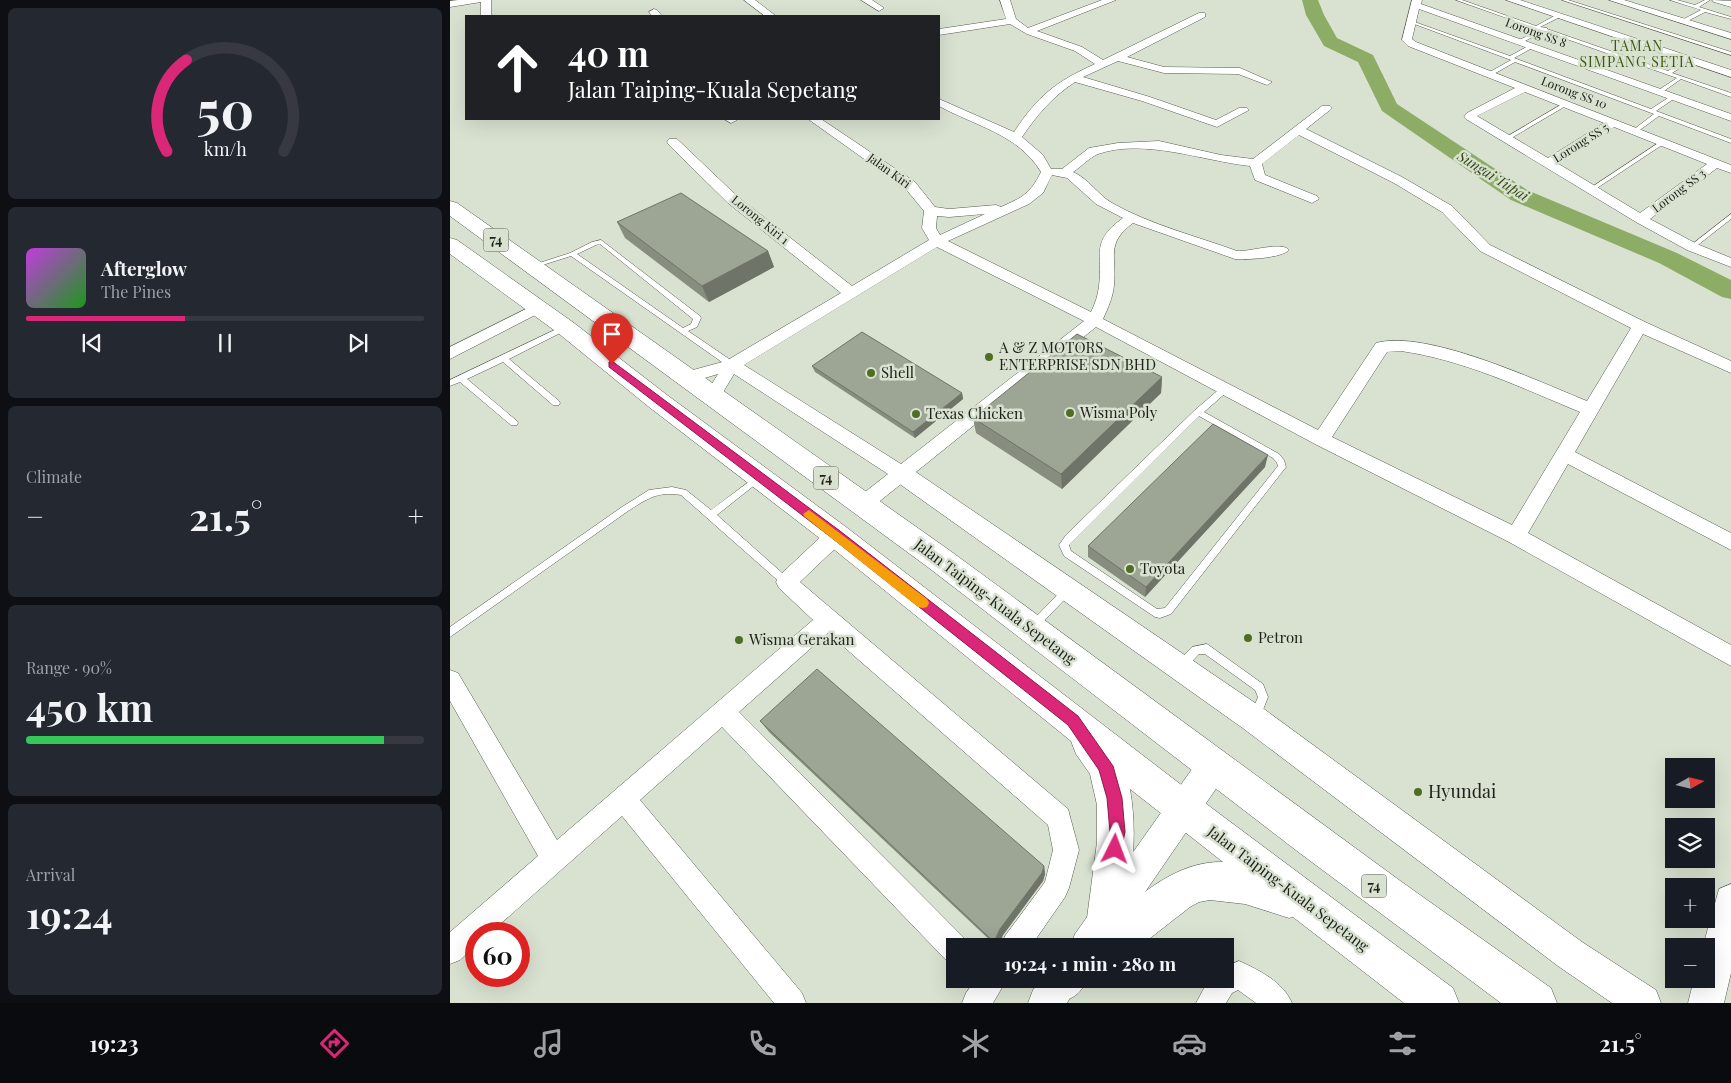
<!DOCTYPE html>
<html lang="en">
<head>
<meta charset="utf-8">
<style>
  :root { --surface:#171b24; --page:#242831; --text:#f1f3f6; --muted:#9ea1a6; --line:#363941; --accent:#db2777 }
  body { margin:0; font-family:"Playfair Display",serif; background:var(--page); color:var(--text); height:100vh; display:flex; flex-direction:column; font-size:19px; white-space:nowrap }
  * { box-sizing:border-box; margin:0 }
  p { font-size:16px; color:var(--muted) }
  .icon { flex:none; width:28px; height:28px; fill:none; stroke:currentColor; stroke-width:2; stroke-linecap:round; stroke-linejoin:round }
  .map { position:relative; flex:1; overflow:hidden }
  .drawer { display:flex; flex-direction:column; gap:8px; padding:8px; background:#0d0f14; width:450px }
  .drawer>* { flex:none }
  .hud { position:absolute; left:15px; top:15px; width:475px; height:105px; border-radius:0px; box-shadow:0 5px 20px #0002; background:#202124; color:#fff; overflow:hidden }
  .needle { width:32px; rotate:82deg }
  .fabs { position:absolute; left:1215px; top:758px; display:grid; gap:10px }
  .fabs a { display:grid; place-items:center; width:50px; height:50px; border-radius:0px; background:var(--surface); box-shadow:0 5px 20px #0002; font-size:25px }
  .speed { position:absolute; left:15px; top:922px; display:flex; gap:10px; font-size:25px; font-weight:700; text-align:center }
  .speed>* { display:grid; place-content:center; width:65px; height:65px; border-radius:50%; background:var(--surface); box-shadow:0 5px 20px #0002; line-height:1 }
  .speed .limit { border:8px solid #d22; background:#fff; color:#111 }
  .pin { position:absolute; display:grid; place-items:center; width:42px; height:42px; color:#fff; margin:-51px -21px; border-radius:50% 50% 50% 0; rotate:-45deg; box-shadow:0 0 5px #0007 }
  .pin .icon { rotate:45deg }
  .me { position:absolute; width:55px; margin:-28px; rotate:3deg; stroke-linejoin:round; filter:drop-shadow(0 0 4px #0008) }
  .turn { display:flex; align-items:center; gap:18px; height:105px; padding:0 20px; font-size:22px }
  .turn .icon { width:65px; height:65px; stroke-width:2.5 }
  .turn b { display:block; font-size:35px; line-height:42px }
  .big { font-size:38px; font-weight:700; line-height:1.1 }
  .drawer .card { flex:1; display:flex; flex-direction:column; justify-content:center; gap:8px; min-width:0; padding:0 18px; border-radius:8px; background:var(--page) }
  .drawer .dial { align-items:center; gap:0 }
  .dial svg { height:130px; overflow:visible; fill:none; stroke:var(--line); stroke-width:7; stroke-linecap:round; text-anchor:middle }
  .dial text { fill:var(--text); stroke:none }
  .song { display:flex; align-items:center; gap:15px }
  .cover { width:60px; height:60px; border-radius:8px; background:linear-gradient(135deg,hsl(290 70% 55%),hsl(120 70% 35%)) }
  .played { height:5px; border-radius:2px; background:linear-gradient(90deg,var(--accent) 40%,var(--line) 40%) }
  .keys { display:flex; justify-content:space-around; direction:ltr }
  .heat { display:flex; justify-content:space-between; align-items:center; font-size:28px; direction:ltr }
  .charge { height:8px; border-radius:4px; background:linear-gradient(90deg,#34c759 90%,var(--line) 0) }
  .trip { position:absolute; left:496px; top:938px; width:288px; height:50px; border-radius:0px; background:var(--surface); box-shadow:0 5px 20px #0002; font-weight:700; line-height:50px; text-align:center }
  .dock { display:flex; height:80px; justify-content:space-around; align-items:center; background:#090b0e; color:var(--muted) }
  .dock .icon { width:35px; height:35px }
  .dock .selected { color:var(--accent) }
  .dock b { font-size:22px; color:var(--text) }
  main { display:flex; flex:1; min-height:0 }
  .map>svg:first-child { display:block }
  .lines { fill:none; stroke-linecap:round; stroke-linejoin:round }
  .river { fill:#8dad67; fill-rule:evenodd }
  .service-casing { stroke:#555c4d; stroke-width:1 }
  .minor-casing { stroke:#555c4d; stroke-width:1 }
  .tertiary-casing { stroke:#555c4d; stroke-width:1 }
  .primary-casing { stroke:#555c4d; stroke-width:1 }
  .service { fill:#fff; fill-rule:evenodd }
  .minor { fill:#fff; fill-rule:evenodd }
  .tertiary { fill:#fff; fill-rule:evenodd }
  .primary { fill:#fff; fill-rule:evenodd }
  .wall { fill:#878e80 }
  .shaded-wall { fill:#6e7468 }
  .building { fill:#9da595; stroke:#6e7468 }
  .route { fill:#db2777; stroke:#8e194d }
  .slow { fill:#f59e0b }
  .poi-dot { fill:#4f6e23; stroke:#d9e2d1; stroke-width:2 }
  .labels { text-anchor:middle; stroke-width:5; stroke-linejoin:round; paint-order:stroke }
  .far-street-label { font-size:12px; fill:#20231d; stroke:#d9e2d1 }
  .far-neighbourhood-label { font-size:14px; letter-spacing:1px; fill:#3d5812; stroke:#d9e2d1 }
  .far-water-label { font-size:14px; font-style:italic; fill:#314613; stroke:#d9e2d1 }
  .shield { fill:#d9e2d1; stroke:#585c53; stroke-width:1 }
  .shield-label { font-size:14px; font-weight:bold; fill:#20231d }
  .poi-label { font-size:15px; fill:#20231d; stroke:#d9e2d1; text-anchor:start }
  .street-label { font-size:15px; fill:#20231d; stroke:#d9e2d1 }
  .near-poi-label { font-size:18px; fill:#20231d; stroke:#d9e2d1; text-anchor:start }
</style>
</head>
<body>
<main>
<section class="drawer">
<div class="card dial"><svg viewBox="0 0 100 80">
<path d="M14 69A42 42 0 1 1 86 69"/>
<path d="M14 69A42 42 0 0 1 26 13" stroke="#db2777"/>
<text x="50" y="56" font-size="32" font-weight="700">50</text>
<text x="50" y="72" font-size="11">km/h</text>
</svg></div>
<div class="card">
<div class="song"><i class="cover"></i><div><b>Afterglow</b><p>The Pines</p></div></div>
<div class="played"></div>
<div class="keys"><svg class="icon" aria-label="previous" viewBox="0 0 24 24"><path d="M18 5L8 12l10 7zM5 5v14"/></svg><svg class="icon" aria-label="pause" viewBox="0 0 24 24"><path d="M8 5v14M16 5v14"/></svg><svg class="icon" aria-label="next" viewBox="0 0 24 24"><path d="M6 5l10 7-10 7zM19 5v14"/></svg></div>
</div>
<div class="card"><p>Climate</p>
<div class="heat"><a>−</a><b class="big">21.5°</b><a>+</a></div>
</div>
<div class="card"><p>Range · 90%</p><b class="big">450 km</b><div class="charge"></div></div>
<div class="card"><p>Arrival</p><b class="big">19:24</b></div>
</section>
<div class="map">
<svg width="1281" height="1003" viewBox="0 0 1281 1003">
  <rect width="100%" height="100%" fill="#d9e2d1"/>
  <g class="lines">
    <path class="river" d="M852,0H868L874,15L887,38L923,55L947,104L1077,190L1227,253L1281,280V299L1272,297L1209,263L1061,200L932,111L908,62L874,46L856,15Z"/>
    <g class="service-casing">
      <path id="service" d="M1006,0H1012L1086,26L1106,15H1110V17L1090,27L1097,28V29L1218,71L1237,59H1241V61L1222,73L1281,93V97L1231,79L1211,93H1207V91L1227,78L1094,31L1073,42H1069V40L1090,30Z
        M1112,0H1118L1281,52V55Z
        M1220,0H1227L1245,5L1255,0H1260L1249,7L1281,17V19L1255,12L1234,23H1230V21L1251,10Z
        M959,20L1060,56L1080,45H1084V47L1064,58L1201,109L1221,96H1225V98L1206,111L1281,139V143L1209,116L1187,132H1183V130L1204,114L1065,62L1042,75H1038V73L1061,60L959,22Z
        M1114,103L1119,104L1058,140L1053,139Z
        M1213,140L1216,142L1215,143L1144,190L1139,189Z
        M1281,214V219L1244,248H1240V246Z
        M151,240L250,316L251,318L247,327L238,331L285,363L286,365L285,367H279L121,256L83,268L80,266L120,253L142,242ZM150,244L243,319L241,324L233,328L127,254L146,245Z
        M113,326H119L120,328L59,359L109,401L110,403L109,405H103L53,362L17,379L67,421L68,423L67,425H61L10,382L0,386V380Z
        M776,385L779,386L780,388L779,390L754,412L829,454L834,460L836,467L721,614L710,618L705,617L614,556L609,545L616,535L745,410L773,386ZM749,416L823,458L827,463L828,466L715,608L707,609L621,551L619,545Z
        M308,475L311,476L312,478L311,480L267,515L339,579L341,582L339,585L336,586L333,585L231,495C207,491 197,499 178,511L0,637V627L172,507L199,490L222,487L236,490L261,510Z
        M618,586L621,587L623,590L621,593L586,629L583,630L580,629L578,626L580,623L615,587Z
        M757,644L813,684L818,697L809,720L805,721L801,720L800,716L808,697L805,690L755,654H749L735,669L731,671L727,669L726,666L727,663L742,647Z"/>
    </g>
    <g class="minor-casing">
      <path id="minor" d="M9,0H41V16H31V2L0,7V1Z
        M294,0H305L326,16H315Z
        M411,0H422L434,8L429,11Z
        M550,0H560L566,19L578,28L652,0H666L587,31L632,47L653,60L749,13H755V17L677,57L714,67L790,68L822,82L817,85L788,74L714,73L668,61L633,77L700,97L766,120L789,108H797L799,110L767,127L692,101L625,82C602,97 587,115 572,137L593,155L601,169H612L639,148L668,143L709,141L771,155L803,159L872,106H880L882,108L880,110L856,129L952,177L1002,206L1040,245L1195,322L1281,361V373L1193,334L1125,452L1281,533V550L1118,464L1078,533L1281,645V666L1059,542L865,444L646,327L420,509L413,511L406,509L404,504L406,499L438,474L284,374L269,399L263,401L257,399L255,395L268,374L238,383L232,381L230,377L232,373L276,361L391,293L278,203L219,145L217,142L219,139H227L288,197L402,286L479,240L472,228L474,211L455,188L358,119H371L465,182L485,207L499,209L546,205L551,207C573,197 580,194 591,172C568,134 525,126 489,106V99L564,132C588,96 605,82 645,64L625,51L577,34L560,24L489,35V29L556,19ZM849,135L944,183L992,212L1030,251L1181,328L1137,401C1087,381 977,329 926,343L868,430L653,319C658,308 663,297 664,285C667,256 655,244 683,223L785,259C796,260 832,258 839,250C832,241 800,252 787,251C746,236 701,225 662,203C648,195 639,179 623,172C631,167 640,157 648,154C694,138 753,161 800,166L805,180L862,203L869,199L867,196L815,175L812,164ZM602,175L617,178L646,204L673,218C640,242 653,253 649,286C648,295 645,304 641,312L498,241L579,204L593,193ZM535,214L490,235L486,228L487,216L499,217ZM487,247L634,321L451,464L294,365ZM951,351C1014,360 1072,388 1130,412L1062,525L882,437L937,352Z
        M962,0H972L971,4L1281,114V121L969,9L962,39L966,42L1281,165V173L1267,168L1200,219L1247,244L1281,258V267L1237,250L1186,222L1016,119L1014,117L1017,113L1065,88L958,46L952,40ZM1075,92L1154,123L1098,158L1027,116ZM1164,127L1257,164L1190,213L1107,163Z
        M1056,0H1070L1281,70V77Z
        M1159,0H1174L1281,33V39Z
        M1262,0L1281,1V7L1264,2Z
        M204,9L207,10L212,16H202L199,12Z
        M274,119H286L287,120L281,123Z
        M88,303L93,305L96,308L93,311L0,359V347Z
        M386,527L393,529L396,535L393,541L350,582L618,809L629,850L619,888L615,897L581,946H551L555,936L595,882L603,850L598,825L378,633L289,712L515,939L517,946H505V963L495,959L272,727L190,800L352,993L356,1003H324L172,816L39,934H26V945L10,960L0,964V932L88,856L0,701V670L8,673L107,840L363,620L329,588L326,582L329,576L379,529Z
        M789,961C809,970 833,982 842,1003H806L788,990L782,993L776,1003H746L759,979H775V967Z
        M526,979H557L543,1003H512L516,993Z"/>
    </g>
    <g class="tertiary-casing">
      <path id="tertiary" d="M452,465L460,468L814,709L1132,942L1206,990L1211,1003H1162L1108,966L794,729L444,480L440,474L444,468Z
        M763,751L774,755L778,766L774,777L658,946H620L625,934L752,755Z
        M1281,884V973L1274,1003H1238L1244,979H1256V946H1253L1269,889Z
        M592,979H631L617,1003H578L583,990Z"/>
    </g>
    <g class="primary-casing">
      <path id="primary" d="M0,201L7,203L499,550L949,880L1101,988L1107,1003H1051L847,851L479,568L0,216Z
        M0,238L7,240L124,323L217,395L396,527L747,797L1003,988L1009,1003H954L843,917L839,918L795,904L760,900L749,902L740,907L690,946H639L645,932L637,918L647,842V805L640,774L626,754L621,741L376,543L199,407L108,333L0,254ZM680,789L773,862C736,861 705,883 678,905C683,866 687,828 680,789Z
        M591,979H637C629,999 616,1003 594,1000L588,986Z"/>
    </g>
    <use href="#service" class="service"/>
    <use href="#minor" class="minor"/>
    <use href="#tertiary" class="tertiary"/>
    <use href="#primary" class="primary"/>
  </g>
  <path class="wall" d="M167,222L318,251L324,267L259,302L175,238Z
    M362,366L512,393L513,399L465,438L365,372Z
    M712,377L711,393L612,489L526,433L523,418Z
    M815,467L695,597L638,557V546Z
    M310,721L594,866L595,874L593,881L553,935L548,946H546L320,733Z"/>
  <path class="shaded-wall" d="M318,251L324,267L259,302L252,286Z
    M712,377L711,393L612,489L611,474Z
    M512,393L513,399L465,438L463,432Z
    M818,455L815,467L695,597L696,587Z
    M594,866L595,874L593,881L553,935L548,946H546L544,942L550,929Z"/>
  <path class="building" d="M231,193L318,251L252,286L167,222Z
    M412,332L512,393L463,432L362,366Z
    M627,334L712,377L611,474L523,418Z
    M763,424L818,455L696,587L638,546Z
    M367,669L594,866L592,873L550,929L544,942L310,721Z"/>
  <path class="route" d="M162,361L390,531L628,716L663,766L672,798L675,832L670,855L665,857L660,855L657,849L660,832L657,798L649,770L618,725L382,538L159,367V362Z"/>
  <path class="slow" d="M359,510L477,599L479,603L477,607L473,608L468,607L355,517L353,514Z"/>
  <g class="poi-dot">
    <circle cx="539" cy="357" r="5"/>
    <circle cx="421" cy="373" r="5"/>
    <circle cx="620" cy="413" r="5"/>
    <circle cx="466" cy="414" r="5"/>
    <circle cx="680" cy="569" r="5"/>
    <circle cx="798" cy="638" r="5"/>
    <circle cx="289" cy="640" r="5"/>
    <circle cx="968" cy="792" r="5"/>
  </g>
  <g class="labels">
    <g class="far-street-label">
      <text transform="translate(1086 33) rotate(20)" y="4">Lorong SS 8</text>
      <text transform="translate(1124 93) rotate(21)" y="4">Lorong SS 10</text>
      <text transform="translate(1131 143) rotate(-32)" y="4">Lorong SS 5</text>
      <text transform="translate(439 171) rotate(36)" y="4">Jalan Kiri</text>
      <text transform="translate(1229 191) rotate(-37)" y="4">Lorong SS 3</text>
      <text transform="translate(310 220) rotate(39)" y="4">Lorong Kiri 1</text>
    </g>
    <g class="far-neighbourhood-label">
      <text x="1187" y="51">TAMAN<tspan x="1187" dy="16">SIMPANG SETIA</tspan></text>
    </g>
    <g class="far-water-label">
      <text transform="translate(1043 176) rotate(32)" y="5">Sungai Tupai</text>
    </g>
    <g class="shield">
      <rect x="33.5" y="228.5" width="25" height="23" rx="4"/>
      <rect x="363.5" y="466.5" width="25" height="23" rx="4"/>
      <rect x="911.5" y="874.5" width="25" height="23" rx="4"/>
    </g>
    <g class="shield-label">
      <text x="46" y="245">74</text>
      <text x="376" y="483">74</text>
      <text x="924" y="891">74</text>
    </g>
    <g class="poi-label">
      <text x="549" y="353">A &amp; Z MOTORS<tspan x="549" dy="17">ENTERPRISE SDN BHD</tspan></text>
      <text x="431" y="378">Shell</text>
      <text x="630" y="418">Wisma Poly</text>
      <text x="476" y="419">Texas Chicken</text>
      <text x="690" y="574">Toyota</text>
      <text x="808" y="643">Petron</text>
      <text x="299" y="645">Wisma Gerakan</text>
    </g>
    <g class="street-label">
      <text transform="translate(545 602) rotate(37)" y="5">Jalan Taiping-Kuala Sepetang</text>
      <text transform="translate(838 889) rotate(37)" y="5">Jalan Taiping-Kuala Sepetang</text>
    </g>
    <g class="near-poi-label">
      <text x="978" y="798">Hyundai</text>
    </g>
  </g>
</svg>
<div class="fabs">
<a><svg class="needle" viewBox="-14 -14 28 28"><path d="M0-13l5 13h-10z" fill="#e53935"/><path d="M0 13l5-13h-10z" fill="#9ea1a6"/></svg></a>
<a><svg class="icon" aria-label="layers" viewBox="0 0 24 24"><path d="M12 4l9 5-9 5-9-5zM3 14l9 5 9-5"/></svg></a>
<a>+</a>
<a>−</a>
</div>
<div class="speed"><div class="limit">60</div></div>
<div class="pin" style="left:162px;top:364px;background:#d93025"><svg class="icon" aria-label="arrive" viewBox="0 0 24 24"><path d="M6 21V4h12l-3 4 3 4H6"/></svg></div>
<svg class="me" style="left:665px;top:849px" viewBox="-20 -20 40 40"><path d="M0-17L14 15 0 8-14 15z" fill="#db2777" stroke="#fff" stroke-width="4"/></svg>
<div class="trip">19:24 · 1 min · 280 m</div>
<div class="hud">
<div class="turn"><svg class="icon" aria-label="ahead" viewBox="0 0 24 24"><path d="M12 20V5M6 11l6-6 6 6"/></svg><div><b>40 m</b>Jalan Taiping-Kuala Sepetang</div></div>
</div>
</div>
</main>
<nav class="dock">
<b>19:23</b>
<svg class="icon selected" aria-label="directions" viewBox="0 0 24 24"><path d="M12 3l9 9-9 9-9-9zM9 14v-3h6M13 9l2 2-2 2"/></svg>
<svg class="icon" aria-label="music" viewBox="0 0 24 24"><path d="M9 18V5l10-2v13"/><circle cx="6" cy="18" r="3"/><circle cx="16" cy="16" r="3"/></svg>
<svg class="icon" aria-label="phone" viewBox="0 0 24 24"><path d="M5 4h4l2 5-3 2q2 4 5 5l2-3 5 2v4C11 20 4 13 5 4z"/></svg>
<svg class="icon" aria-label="climate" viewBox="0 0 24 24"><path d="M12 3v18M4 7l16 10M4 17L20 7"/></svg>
<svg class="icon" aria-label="car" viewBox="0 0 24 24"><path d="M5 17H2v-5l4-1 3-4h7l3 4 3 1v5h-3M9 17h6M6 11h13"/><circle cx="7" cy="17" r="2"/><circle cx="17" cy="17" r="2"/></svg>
<svg class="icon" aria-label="filters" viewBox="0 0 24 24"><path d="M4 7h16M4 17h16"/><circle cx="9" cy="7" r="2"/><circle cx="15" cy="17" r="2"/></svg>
<b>21.5°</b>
</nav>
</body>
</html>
